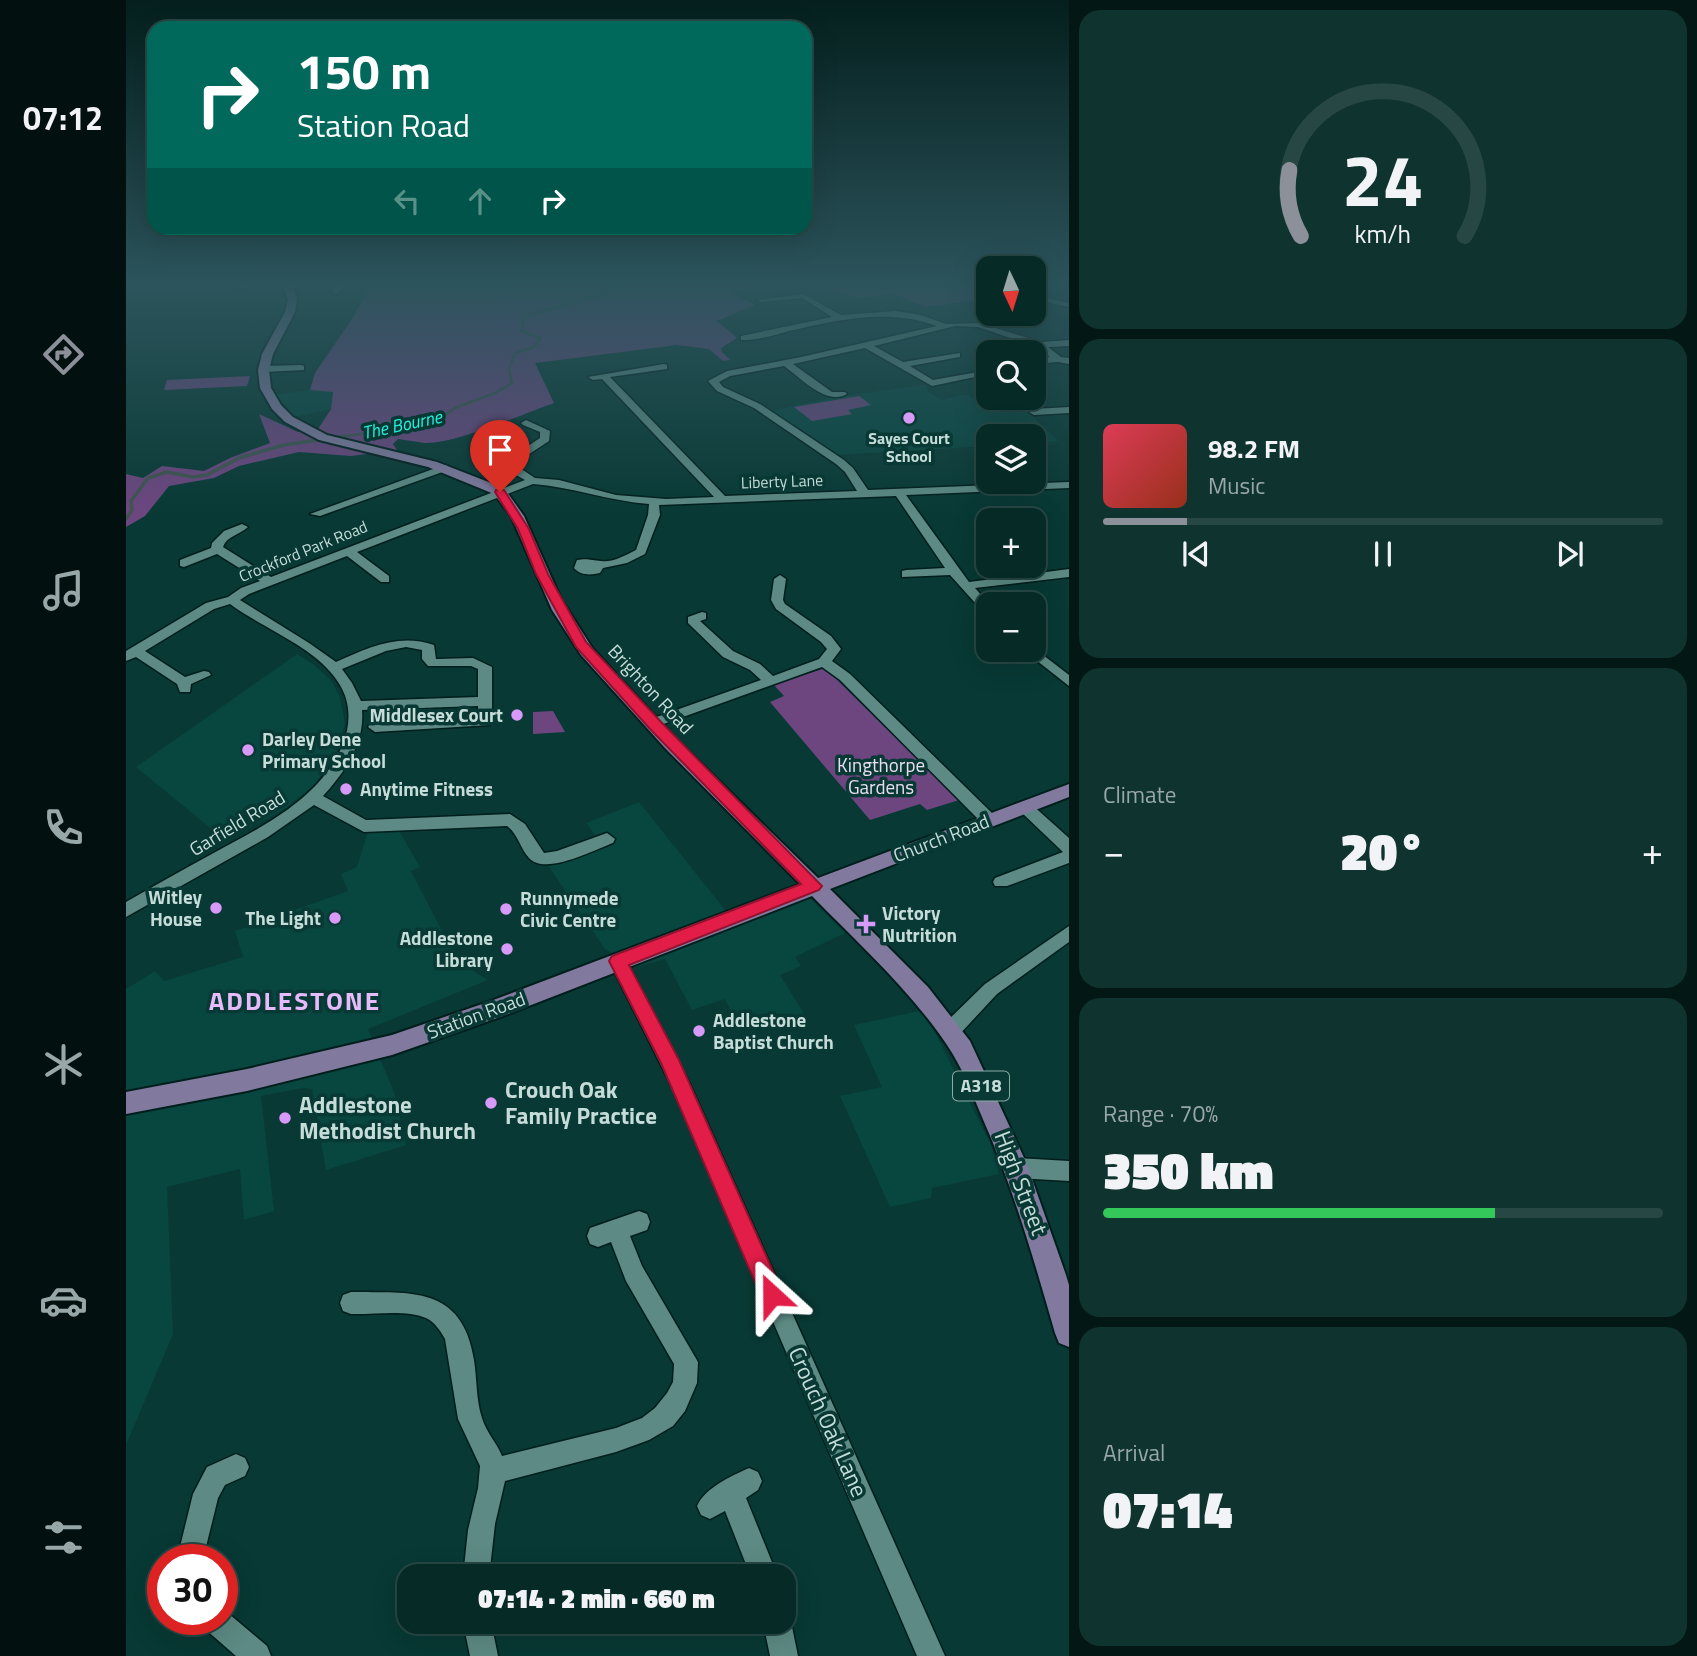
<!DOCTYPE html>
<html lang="en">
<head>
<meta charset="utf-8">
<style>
  :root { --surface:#062b27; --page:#0f332f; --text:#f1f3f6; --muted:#98a7a7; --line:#274744; --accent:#8c9099 }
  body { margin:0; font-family:"Titillium Web",sans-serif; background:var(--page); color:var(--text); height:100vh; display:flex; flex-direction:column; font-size:26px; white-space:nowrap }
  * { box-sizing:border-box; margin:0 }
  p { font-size:23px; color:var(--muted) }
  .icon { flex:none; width:38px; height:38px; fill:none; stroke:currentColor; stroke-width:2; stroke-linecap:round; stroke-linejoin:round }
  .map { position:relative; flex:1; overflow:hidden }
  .sheet { display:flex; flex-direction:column; gap:10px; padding:10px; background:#031815; width:628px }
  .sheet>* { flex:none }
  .hud { position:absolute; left:21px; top:21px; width:665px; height:214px; border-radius:21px; box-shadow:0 7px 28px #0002,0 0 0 2px var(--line); background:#00695c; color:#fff; overflow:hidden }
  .needle { width:46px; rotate:176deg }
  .fabs { position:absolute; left:850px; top:256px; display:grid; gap:14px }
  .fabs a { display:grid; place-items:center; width:70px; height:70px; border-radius:14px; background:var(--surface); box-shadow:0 7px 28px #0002,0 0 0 2px var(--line); font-size:35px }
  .speed { position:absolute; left:21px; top:1544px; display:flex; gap:14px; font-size:35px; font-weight:700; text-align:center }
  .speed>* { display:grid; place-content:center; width:91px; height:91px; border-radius:50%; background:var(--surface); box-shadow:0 7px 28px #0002,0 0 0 2px var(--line); line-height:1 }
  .speed .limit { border:10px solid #d22; background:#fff; color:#111 }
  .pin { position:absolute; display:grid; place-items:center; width:60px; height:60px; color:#fff; margin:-72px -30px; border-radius:50% 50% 50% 0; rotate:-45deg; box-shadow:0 0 7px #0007 }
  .pin .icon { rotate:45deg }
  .me { position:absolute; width:77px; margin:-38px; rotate:336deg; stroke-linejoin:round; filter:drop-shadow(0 0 5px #0008) }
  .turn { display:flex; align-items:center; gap:24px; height:147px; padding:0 35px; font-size:32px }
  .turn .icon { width:91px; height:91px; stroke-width:2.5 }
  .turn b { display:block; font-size:49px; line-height:60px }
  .lanes { display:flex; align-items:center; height:66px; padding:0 35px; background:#0003; justify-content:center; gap:35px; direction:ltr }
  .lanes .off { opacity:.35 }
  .big { font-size:52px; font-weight:800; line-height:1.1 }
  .sheet .widget { flex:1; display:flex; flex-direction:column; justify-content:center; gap:10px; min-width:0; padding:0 24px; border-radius:21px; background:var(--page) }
  .sheet .dial { align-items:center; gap:0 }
  .dial svg { height:182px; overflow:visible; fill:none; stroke:var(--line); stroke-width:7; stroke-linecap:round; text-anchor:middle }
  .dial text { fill:var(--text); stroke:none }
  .song { display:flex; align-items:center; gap:21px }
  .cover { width:84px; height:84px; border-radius:10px; background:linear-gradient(135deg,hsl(350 70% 55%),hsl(10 70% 35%)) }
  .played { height:7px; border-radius:4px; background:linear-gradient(90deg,var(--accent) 15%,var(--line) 15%) }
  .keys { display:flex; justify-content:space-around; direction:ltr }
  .heat { display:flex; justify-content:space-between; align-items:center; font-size:38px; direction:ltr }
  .charge { height:10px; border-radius:5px; background:linear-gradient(90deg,#34c759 70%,var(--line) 0) }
  .trip { position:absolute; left:271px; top:1564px; width:399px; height:70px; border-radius:21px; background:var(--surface); box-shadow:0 7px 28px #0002,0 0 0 2px var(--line); font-weight:800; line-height:70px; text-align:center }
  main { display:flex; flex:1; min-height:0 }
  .tabs { display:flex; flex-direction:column; width:126px; justify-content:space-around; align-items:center; background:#021110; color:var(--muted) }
  .tabs .icon { width:49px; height:49px }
  .tabs .current { color:var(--accent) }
  .tabs b { font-size:32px; color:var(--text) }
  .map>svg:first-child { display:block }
  .built { fill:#084640 }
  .green { fill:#6d4680 }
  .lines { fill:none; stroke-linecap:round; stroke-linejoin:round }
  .stream-far1 { stroke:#415451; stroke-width:2.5 }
  .stream { stroke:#415451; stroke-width:3.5 }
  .minor-casing { stroke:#001e1b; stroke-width:3 }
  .major-casing { stroke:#001e1b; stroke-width:4 }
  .minor { fill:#5d8a84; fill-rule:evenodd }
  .major { fill:#817a9e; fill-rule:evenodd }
  .route { fill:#e11d48; stroke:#92132f; stroke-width:2 }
  .poi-dot { fill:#d89af8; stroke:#083934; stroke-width:2.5 }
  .labels { text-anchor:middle; stroke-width:7; stroke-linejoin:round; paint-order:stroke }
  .far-poi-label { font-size:16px; font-weight:bold; fill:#c5dcd8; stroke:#083934 }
  .far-street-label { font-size:16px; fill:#c5dcd8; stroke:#083934 }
  .far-water-label { font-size:18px; font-style:italic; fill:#25f1df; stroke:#083934 }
  .shield { fill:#083934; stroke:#8caba7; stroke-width:2 }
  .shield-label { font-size:18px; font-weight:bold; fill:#c5dcd8 }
  .street-label { font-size:19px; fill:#c5dcd8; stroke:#083934 }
  .poi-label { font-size:19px; font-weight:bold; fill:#c5dcd8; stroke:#083934; text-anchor:start }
  .park-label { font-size:19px; fill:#ebdef2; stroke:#083934 }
  .near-poi-label { font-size:23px; font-weight:bold; fill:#c5dcd8; stroke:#083934; text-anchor:start }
  .near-street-label { font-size:23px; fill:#c5dcd8; stroke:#083934 }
  .district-label { font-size:26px; font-weight:bold; letter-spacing:2px; fill:#e6bbfc; stroke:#083934 }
</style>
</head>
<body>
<main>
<nav class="tabs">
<b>07:12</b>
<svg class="icon current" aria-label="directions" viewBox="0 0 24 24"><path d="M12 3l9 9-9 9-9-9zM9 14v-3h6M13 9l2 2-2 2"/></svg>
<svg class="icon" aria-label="music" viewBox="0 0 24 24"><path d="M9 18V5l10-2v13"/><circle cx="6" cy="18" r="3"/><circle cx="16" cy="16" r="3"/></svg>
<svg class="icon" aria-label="phone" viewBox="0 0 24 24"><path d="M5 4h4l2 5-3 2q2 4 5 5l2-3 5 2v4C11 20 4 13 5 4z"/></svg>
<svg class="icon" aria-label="climate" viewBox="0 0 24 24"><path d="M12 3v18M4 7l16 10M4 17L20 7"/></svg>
<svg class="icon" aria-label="car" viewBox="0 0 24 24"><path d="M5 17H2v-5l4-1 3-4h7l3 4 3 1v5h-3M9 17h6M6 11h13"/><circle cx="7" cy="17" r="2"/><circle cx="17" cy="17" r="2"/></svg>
<svg class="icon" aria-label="filters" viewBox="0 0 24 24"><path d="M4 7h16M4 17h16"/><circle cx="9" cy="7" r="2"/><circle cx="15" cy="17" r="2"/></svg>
</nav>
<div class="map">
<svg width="943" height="1656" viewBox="0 0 943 1656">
  <rect width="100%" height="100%" fill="#083934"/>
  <path class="built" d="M799,385L802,392L816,400L835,395H842L851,401L887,397L932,441L908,443V436H863V446L710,455L646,411L709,397Z
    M184,390L207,391L205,409L168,417L147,395Z
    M171,654L188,665L205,680L214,697L219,723L214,742L208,758L187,786L160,808L100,841L10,767Z
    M513,802L600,911L670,884L719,933L669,957L675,966L654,975L679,1015L614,1030L599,999L566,1010L539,959L508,968L479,949L421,864L476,844L460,823Z
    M272,829L294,867L285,871L328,954L349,972L362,980L242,1029L268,1092L280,1145L200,1170L186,1089L177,1088L135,1096L148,1211L118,1220L114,1169L41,1187L47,1334L0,1445V989L29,971L38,981L117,957L109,931L222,891L215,874L231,867L242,831Z
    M798,1010L865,1145L873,1174L806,1188L805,1198L764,1207L714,1096L756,1087L728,1025Z"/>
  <path class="green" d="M245,285H642L604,291L629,305L591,321L611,338L595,348L596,352L604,360L597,361L583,349L551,345L409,363L428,403C397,414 329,444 299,443C290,442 281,440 272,439L267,444L271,450L225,456L173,452L113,466L88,478L43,486L19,516L0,527V474L17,478L36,466L78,471L104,458L144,443L133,414L172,432L192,429L205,409L207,392L184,390L189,373L226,319Z
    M666,285H858L849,300L800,307L768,294L735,298L693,287Z
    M124,376L121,386L38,390L41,380Z
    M733,396L745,405L722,410L726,414L686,421L668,407Z
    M699,668L833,800L801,810L794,804L744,820L644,702L658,696L648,685Z
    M427,711L439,732L407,734V712Z"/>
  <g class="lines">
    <path class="stream-far1" d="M206,438L250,432L277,422L311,420L329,408L369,393L386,383L383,369L389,353L408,347L415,338L395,331L398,317L476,294L483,291V285"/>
    <path class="stream" d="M0,519L6,510L5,501L22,478L41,472L67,477L81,475L113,458L158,445L219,436"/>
    <g class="minor-casing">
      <path id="minor" d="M113,285H134L114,289L110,287Z
        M211,285H219L211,294L207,292Z
        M677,294L715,315L770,311L795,315L820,324L853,323L915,342L943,340V346L922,347L935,357L943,358V364L932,362L908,364V358L924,357L911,347L852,327L829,326L748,346L777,362L834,353V357L784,366L807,380L863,370V374L806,386L739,348L667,364L706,392H719L721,394C700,406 675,378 658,366L604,376L593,382L597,387L634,404L718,460L727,468L742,490L943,482V488L780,495L843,582L943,569V577L849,588L863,604V615L859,614L824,575L776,577V571L780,570L819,568L770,496L533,505L534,515L519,554L501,563L477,568L474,573C465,575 455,576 448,568L451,560C461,558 465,560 475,561C486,563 500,555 510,550L522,515L523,504C483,501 446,487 407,484L231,552L263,576V582H255L221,556L123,594L114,600L183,643L210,662C242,648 272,633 308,645L310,659L347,658L366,667V722L364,725L249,732L242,727L244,724L352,718V706L236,710C239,744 218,773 197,796L240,820L384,814L399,824L418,853L431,851L481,833L489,839L487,843C468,850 419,876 403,858C394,848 392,834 381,826L238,832L188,805L142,837L0,917V902C28,886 56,870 84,855C135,827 194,800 217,744C225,723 225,701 212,682C191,648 136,628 104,604L88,609L19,651L59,677L78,671L83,672L85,675L65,684L64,692H54L51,684L10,657L0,661V651L80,603L102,597L115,588L134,581L91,554L58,567L54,566V560L85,548L86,543L98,531L116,524L122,527C113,535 101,536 97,547L145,577L399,480L381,470L377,463L414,438V432L397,425L395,423L400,420L424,431L423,441L388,464L409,478L433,480L490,495L540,499L588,497L476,379L467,380L462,377L538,364L541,365V369L484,377L599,496L731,491L719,472L710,464L628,408L591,391L582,381L601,371L675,357L811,326C761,308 712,320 663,331C648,335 630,341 615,340V336L706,317L676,298L635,302L631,300ZM280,647L296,650V659L302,666H345L352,669V697L235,701L226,683L216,669L260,651Z
        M913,296L943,303V307L913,300Z
        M886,313H900L904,316L895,320L886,317Z
        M175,365L178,366V370L137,372L133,369L137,366Z
        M943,407V413L908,415L903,412L908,409Z
        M318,465L322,466V470L194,516L184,514Z
        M654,575L660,579L657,600L659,604L705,636L715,649L706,661L724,674L869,816L871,820L869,824H857L714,680L696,667L532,726H522L520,723L522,720L635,680L624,670L597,657L562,623V617L576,612L580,613V619L574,621L607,651L634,664L647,676L693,659L701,649L695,642L650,609L645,600L648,579Z
        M908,648L943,675V686L896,649Z
        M899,802L904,803L943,838V863L881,886H869L867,882L869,878L937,852L894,811L891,807L894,803Z
        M943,926V942L871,994L831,1037L824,1039L817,1037L815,1031L817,1025L859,984Z
        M492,954L498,956L564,1084L819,1656H791L546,1087L483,961L486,956Z
        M891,1158L943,1161V1181L891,1178L884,1175L881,1168L884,1161Z
        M513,1211L521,1214L524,1222L521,1230L504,1236L516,1266L572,1362L571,1383L559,1411L547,1426L523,1440L490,1452L379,1481L369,1524L363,1577H337L342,1530L352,1488L354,1466L332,1419L319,1339C315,1332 309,1322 300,1318C279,1309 247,1315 225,1314L217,1311L214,1303L217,1295L225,1292C285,1293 336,1285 348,1360C351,1379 350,1400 356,1418C360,1432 371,1443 376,1456L490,1428L516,1418L529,1408L541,1393L547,1382L548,1364L500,1281L485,1242L472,1247L464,1244L461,1236L464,1228Z
        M110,1454L119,1458L123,1467L119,1476L99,1485L92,1498L77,1559H51L67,1494L81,1467Z
        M623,1468L632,1472L636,1481L632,1490L620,1498L652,1577H625L599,1511L584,1519L575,1515L571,1506C579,1488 605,1476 623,1468Z
        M96,1608L141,1646L145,1656H110L79,1629L75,1619H96Z
        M658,1611L665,1622L672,1656H644L637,1622H658Z
        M337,1622H365L372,1656H344Z"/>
    </g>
    <g class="major-casing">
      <path id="major" d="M157,285H167L171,299L169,312L147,354L143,370L145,388L155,405L167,417L201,435L311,462L378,488L398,516L435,599L467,649L551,740L692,878L943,784V797L704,889L802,987L844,1041L900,1162L940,1275L943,1285V1347L933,1343L929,1333C908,1260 887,1187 856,1117C846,1093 836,1067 821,1045C784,990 733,944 686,896L377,1016L266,1055L121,1091L0,1114V1092L121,1069L266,1035L362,1002L674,884L539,748L455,655L426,610L385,516L368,494L302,467L193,440L159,422L146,409L134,388L132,370L136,354L159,312L162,299Z"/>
    </g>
    <use href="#minor" class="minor"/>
    <use href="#major" class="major"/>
  </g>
  <linearGradient id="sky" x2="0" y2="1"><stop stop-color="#041f1d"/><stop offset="0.55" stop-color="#2c545c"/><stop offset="1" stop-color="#2c545c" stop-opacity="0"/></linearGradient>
  <rect width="943" height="517" fill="url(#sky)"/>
  <path class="route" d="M370,490H378L403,529L422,574L460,642L536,723L696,886L693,890L503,965L553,1060L654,1287L658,1295L654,1303L646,1306L638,1303L535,1063L483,961L486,956L675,884L525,730L450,647L410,574L392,529L369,492Z"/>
  <g class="poi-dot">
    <circle cx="783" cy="418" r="7"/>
    <circle cx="391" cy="715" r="7"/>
    <circle cx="122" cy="750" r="7"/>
    <circle cx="220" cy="789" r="7"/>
    <circle cx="90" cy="908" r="7"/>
    <circle cx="380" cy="909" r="7"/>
    <circle cx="209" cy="918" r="7"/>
    <path d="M736.5 913.5h7v7h7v7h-7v7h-7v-7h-7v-7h7z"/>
    <circle cx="381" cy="949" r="7"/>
    <circle cx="573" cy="1031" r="7"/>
    <circle cx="365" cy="1103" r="7"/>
    <circle cx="159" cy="1118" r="7"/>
  </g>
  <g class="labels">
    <g class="far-poi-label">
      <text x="783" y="444">Sayes Court<tspan x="783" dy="18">School</tspan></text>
    </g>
    <g class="far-street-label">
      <text transform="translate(656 481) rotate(-2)" y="6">Liberty Lane</text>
      <text transform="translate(177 551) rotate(-22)" y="6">Crockford Park Road</text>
    </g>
    <g class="far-water-label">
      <text transform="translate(276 425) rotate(-12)" y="6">The Bourne</text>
    </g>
    <rect class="shield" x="827" y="1071.5" width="56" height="29" rx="5"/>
    <g class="shield-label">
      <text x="855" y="1092">A318</text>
    </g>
    <g class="street-label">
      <text transform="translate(525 689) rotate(47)" y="7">Brighton Road</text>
      <text transform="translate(111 823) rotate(-31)" y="7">Garfield Road</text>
      <text transform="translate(815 838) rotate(-21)" y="7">Church Road</text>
      <text transform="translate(350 1015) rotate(-20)" y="7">Station Road</text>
    </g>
    <g class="poi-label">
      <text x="377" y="722" text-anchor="end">Middlesex Court</text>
      <text x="136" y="746">Darley Dene<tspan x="136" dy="22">Primary School</tspan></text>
      <text x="234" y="796">Anytime Fitness</text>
      <text x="76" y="904" text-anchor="end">Witley<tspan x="76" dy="22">House</tspan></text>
      <text x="394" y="905">Runnymede<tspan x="394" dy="22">Civic Centre</tspan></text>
      <text x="756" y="920">Victory<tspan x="756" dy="22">Nutrition</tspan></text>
      <text x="195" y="925" text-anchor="end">The Light</text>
      <text x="367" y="945" text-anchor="end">Addlestone<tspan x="367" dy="22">Library</tspan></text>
      <text x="587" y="1027">Addlestone<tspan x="587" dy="22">Baptist Church</tspan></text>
    </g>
    <g class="park-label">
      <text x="755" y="772">Kingthorpe<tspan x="755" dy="22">Gardens</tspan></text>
    </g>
    <g class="near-poi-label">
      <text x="379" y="1098">Crouch Oak<tspan x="379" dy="26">Family Practice</tspan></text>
      <text x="173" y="1113">Addlestone<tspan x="173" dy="26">Methodist Church</tspan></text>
    </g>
    <g class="near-street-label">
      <text transform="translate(895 1183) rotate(69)" y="8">High Street</text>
      <text transform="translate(702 1422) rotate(66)" y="8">Crouch Oak Lane</text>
    </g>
    <g class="district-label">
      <text x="169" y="1010">ADDLESTONE</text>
    </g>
  </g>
</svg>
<div class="fabs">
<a><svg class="needle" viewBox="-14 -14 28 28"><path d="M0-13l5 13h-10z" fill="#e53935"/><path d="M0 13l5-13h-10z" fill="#98a7a7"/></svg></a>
<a><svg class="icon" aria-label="search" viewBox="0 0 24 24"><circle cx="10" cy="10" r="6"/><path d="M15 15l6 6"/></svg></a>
<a><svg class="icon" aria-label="layers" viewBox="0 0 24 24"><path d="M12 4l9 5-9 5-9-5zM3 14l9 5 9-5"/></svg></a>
<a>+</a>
<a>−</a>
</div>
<div class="speed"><div class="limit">30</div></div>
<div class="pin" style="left:374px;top:492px;background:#d93025"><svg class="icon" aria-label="arrive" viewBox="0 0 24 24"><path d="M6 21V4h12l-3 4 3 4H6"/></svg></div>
<svg class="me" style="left:646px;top:1295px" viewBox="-20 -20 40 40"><path d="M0-17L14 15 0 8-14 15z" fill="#e11d48" stroke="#fff" stroke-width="4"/></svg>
<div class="trip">07:14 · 2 min · 660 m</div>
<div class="hud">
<div class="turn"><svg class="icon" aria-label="right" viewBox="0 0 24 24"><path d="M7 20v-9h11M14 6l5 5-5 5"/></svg><div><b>150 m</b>Station Road</div></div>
<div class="lanes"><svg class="icon off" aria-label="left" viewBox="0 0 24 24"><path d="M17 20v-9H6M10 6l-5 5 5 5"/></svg><svg class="icon off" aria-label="ahead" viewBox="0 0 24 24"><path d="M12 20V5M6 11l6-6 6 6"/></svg><svg class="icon" aria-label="right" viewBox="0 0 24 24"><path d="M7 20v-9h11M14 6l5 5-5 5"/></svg></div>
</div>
</div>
<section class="sheet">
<div class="widget dial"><svg viewBox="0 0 100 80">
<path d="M14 69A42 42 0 1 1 86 69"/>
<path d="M14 69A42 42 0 0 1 9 40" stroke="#8c9099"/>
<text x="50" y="56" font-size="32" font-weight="700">24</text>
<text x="50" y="72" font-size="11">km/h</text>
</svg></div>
<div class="widget">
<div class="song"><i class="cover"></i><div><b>98.2 FM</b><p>Music</p></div></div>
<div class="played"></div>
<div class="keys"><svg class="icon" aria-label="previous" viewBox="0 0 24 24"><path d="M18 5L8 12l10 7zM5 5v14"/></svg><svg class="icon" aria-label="pause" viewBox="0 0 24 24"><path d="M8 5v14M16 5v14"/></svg><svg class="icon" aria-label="next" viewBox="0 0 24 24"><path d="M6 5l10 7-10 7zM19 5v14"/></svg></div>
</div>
<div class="widget"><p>Climate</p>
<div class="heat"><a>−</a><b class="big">20°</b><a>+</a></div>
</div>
<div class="widget"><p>Range · 70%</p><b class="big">350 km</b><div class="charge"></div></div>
<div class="widget"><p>Arrival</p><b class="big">07:14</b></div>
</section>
</main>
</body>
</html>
